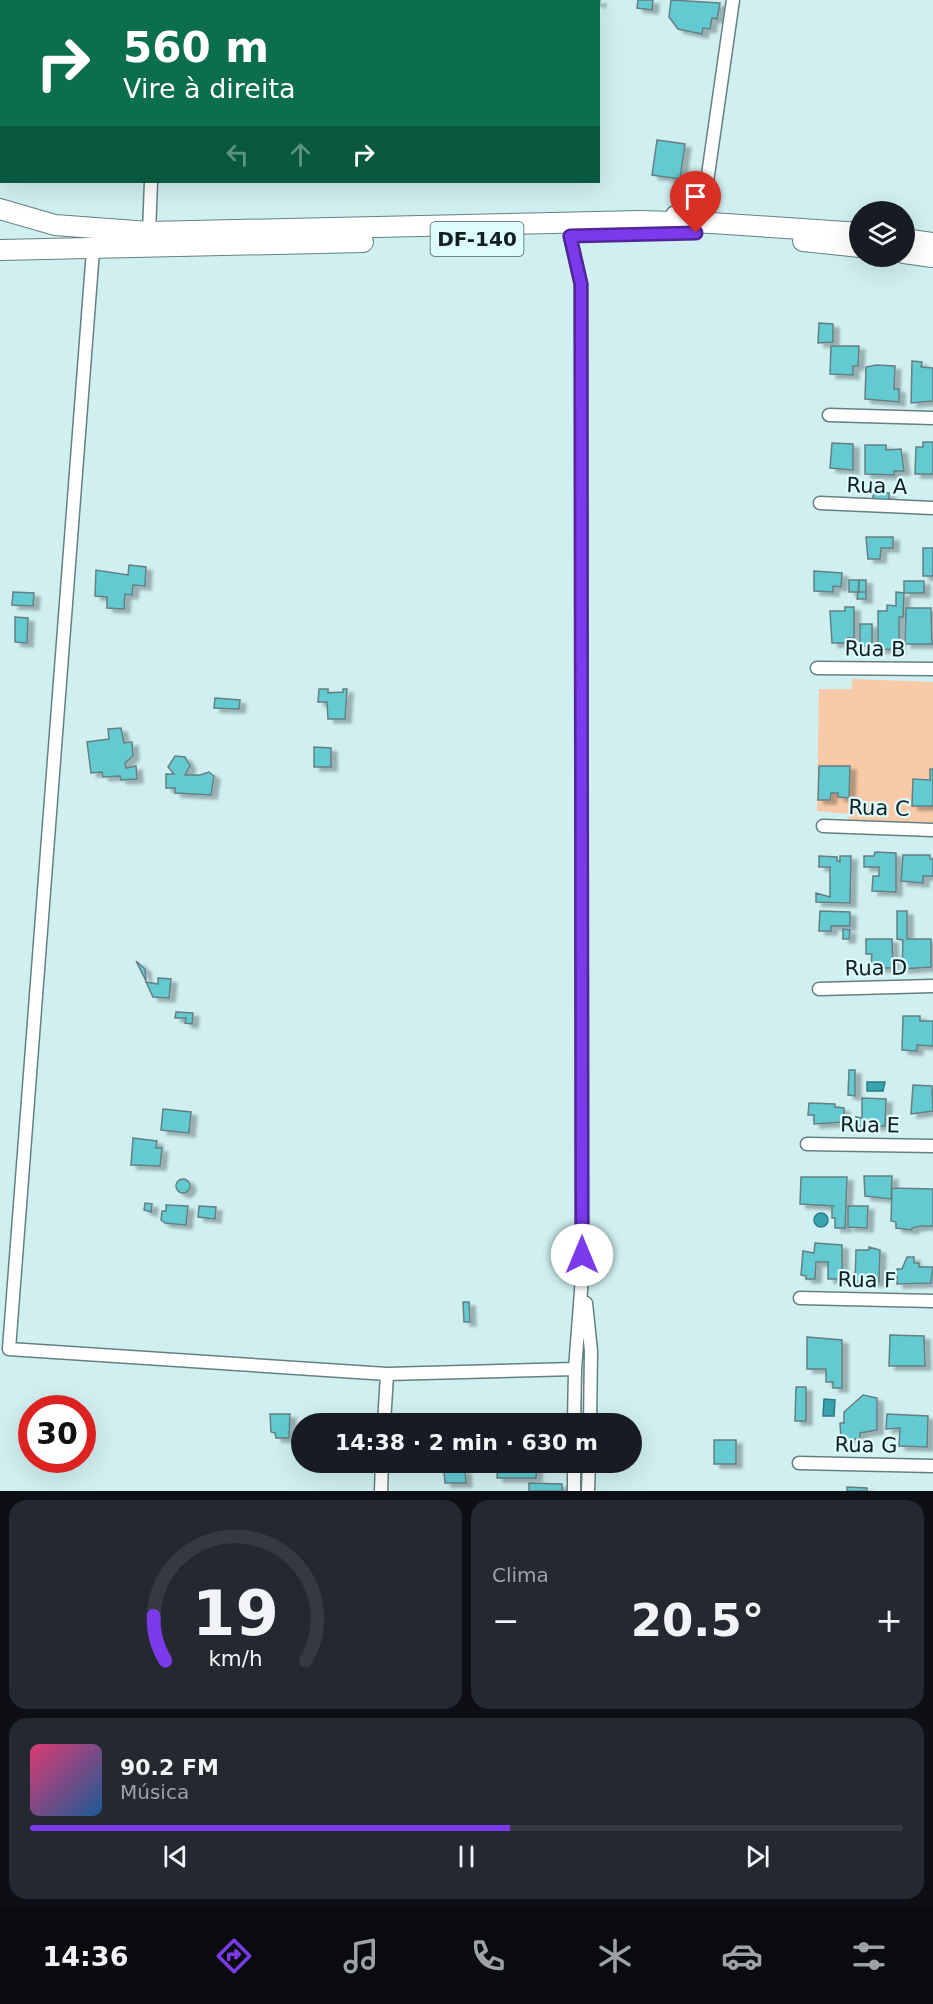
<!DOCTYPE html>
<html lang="pt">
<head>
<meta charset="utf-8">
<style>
  :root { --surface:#171b24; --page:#242831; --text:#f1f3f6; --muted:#9ea1a6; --line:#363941; --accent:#7c3aed }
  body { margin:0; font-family:"DejaVu Sans",sans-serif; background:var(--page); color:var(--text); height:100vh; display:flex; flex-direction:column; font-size:22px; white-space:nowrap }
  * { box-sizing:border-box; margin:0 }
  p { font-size:20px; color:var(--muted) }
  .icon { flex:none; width:33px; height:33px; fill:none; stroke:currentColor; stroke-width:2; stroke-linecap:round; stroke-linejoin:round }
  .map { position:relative; height:1491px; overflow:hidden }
  .sheet { display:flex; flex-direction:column; gap:9px; padding:9px; background:#0d0f14; flex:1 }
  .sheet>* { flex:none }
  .banner { position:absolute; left:0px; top:0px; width:600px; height:183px; box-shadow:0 6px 24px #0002; background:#0b6e4f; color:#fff; overflow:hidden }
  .tools { position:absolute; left:849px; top:201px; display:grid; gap:12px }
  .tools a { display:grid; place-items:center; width:66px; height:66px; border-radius:50%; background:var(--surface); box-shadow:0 6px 24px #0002; font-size:30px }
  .speed { position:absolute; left:18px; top:1395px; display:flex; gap:12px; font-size:30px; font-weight:700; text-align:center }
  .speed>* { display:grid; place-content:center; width:78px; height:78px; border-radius:50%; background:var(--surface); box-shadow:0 6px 24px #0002; line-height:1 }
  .speed .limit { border:9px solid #d22; background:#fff; color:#111 }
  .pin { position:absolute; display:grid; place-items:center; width:51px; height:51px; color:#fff; margin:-62px -26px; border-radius:50% 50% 50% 0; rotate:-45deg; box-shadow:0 0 6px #0007 }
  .pin .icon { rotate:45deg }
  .me { position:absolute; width:66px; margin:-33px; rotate:0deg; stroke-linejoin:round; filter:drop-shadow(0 0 4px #0008) }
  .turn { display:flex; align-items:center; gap:21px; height:126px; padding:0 24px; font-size:27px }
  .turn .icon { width:78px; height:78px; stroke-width:2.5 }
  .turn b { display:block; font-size:42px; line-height:51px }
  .lanes { display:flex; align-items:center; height:57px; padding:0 24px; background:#0003; justify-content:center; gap:30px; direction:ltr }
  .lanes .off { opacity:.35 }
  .big { font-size:45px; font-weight:800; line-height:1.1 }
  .sheet .widget { flex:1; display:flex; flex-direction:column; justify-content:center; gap:9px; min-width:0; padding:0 21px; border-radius:18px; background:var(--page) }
  .sheet .dial { align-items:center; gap:0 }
  .dial svg { height:156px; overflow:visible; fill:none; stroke:var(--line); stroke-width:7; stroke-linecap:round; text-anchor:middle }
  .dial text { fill:var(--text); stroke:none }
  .song { display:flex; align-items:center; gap:18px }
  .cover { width:72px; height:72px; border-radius:9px; background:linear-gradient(135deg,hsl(340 70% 55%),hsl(210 70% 35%)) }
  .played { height:6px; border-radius:3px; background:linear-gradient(90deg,var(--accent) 55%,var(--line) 55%) }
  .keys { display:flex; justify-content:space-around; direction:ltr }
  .heat { display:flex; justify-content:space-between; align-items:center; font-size:33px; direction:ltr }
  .sheet .tiles { flex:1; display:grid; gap:9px; grid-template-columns:1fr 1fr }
  .widget:last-child { grid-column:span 2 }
  .trip { position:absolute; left:291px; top:1413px; width:351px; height:60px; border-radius:30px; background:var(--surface); box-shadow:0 6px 24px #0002; font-weight:800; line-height:60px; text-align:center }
  .dock { display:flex; height:96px; justify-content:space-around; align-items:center; background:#090b0e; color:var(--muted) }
  .dock .icon { width:42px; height:42px }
  .dock .selected { color:var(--accent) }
  .dock b { font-size:27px; color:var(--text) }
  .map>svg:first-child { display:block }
  .green { fill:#f8caa7 }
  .water { fill:#38a4ad; stroke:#2d7c82; stroke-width:1.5 }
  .building { fill:#63cad2; stroke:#648082; stroke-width:1.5; filter:url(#shadow) }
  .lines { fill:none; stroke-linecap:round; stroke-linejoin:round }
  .minor-casing { stroke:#648082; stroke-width:15 }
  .primary-casing { stroke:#648082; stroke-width:22 }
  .minor { stroke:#fff; stroke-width:12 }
  .primary { stroke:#fff; stroke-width:20 }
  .route-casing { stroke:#51269a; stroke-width:15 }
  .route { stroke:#7c3aed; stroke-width:10 }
  .labels { text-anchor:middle; stroke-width:4.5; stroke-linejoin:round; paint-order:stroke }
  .shield { fill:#ddfcfe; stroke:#4f6162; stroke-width:1.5 }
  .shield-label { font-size:20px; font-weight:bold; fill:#121e1f }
  .street-label { font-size:21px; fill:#121e1f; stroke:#ddfcfe }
</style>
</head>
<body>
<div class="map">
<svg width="933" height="1491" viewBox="0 0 933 1491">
  <defs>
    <filter id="shadow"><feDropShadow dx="6" dy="4" stdDeviation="1.5" flood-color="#0004"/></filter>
  </defs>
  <rect width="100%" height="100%" fill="#d0eff1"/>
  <path class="green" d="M852,679L933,682V826L849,824V814L817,811L819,689H852Z"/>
  <path class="water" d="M867,1082H885L883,1091H867Z
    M814 1220a7 7 0 1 1 14 0a7 7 0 1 1-14 0Z
    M824,1399L835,1400L834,1416H823Z"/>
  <path class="building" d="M600,0L599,4L598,2L575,1Z
    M638,0H653L652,10L637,8Z
    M671,0L720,3L717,19L712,18L710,29L703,28L702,34L678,29L669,17Z
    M657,140L685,144L680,179L652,175Z
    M819,323L833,324V342L818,343Z
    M831,346H859L858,366H853V375L830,374Z
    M912,361L922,362L921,367L933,368V401L911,403Z
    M876,365L895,366L894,389H899V402L865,399L866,367Z
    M923,442H933V474H915L916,447H923Z
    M832,443L853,444V470L830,468Z
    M865,445H886V450L901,449L904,471H894V475L865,474Z
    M873,493H889V500H873Z
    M866,537H893V548H881L880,559H868Z
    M923,548H933V576H923Z
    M129,565L146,567L145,586L133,585L132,595L125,594L124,609L107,608V597L95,596L96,570L128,575Z
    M814,571L842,573L841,587L833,586V592L814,591Z
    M849,580H859V592H849Z
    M859,580H866V592H858Z
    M904,581H924V593H904Z
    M13,592L34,593L33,606L12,605Z
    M858,592H866V599H857Z
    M896,592L904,593L903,617H899V650L878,649V611H887V605L896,606Z
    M845,607H854V638H847V643H832L830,611H845Z
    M906,608H931L932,644H905Z
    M15,617L28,618L27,643L15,642Z
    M860,624H872V646H860Z
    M319,689H328V693L343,692V689H347L345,719H328L327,702H318Z
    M215,698L240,700L239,709L214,708Z
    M121,728L124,743L132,742L133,756L125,763L126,768L136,766L137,779L121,780L120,776L103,777L102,772L91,773L87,742L109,739L108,729Z
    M314,747L331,748V767H314Z
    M175,756L185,757L190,766L185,775H200L209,772L214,776L211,795L175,793V788H166V774H174L168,767Z
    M819,766H850L849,798L838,797V793H831L830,800H818Z
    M930,769H933V806H912L913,779L930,780Z
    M875,852L896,853V892L872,891L873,876H879V867H864V856H874Z
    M903,855H930V859H933V876H923V883L901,881Z
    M819,856L837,857V861L840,862V856H851L850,903L816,902V893L830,897V867H819Z
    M820,911L850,912V926H831V931H819Z
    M820,911L850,912V926H831V931H819Z
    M820,911L850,912V926H831V931H819Z
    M820,911L850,912V926H831V931H819Z
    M820,911L850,912V926H831V931H819Z
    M897,911H907V939H931V967L902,969L903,940L897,939Z
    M843,929L850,930L849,939H843Z
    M866,939H892L893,968H878V965H871L872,954H866Z
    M136,961L145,969L146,981Z
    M158,978L171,979L169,998L153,997L146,982L158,984Z
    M158,978L171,979L169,998L153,997L146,982L158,984Z
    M158,978L171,979L169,998L153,997L146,982L158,984Z
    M158,978L171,979L169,998L153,997L146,982L158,984Z
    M158,978L171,979L169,998L153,997L146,982L158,984Z
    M176,1012L193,1013L192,1024L185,1023L186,1018H175Z
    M903,1016H920V1021H933V1046L917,1045V1051L902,1050Z
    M849,1070H855V1096L848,1095Z
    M913,1085L932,1086L933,1111L911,1114Z
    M862,1098L886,1099L885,1126H856V1117L862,1118Z
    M809,1103L835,1104V1107L844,1108V1122L814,1124V1115H808Z
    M163,1109L191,1112L189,1133L161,1130Z
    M133,1138L157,1141L156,1148H162L160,1166L131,1165Z
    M864,1176H892L891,1199L865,1196Z
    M801,1177H847L845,1228H835V1218H832V1206H835L800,1204Z
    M176 1186a7 7 0 1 1 14 0a7 7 0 1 1-14 0Z
    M892,1188L933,1189V1226H921L912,1228V1230L896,1228V1222L891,1221Z
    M892,1188L933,1189V1226H921L912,1228V1230L896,1228V1222L891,1221Z
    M145,1203L152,1204L151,1212L144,1210Z
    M166,1205L188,1206L186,1225L165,1223L161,1220L162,1211H166Z
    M199,1206L216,1207L215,1219L198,1217Z
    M848,1206H868L867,1228L848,1227Z
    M815,1243L842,1245V1279H828V1262H816L815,1279H806V1276L801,1275L803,1251L814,1253Z
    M815,1243L842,1245V1279H828V1262H816L815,1279H806V1276L801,1275L803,1251L814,1253Z
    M869,1247L880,1250L879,1282L855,1283L856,1250H869Z
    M907,1257H914V1263H919V1267H933L931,1283L897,1284V1269H902Z
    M463,1302H469L470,1322H464Z
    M890,1335L924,1336L925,1366H889Z
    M807,1337L842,1340V1388H833V1382H826V1369H807Z
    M796,1387H806V1421H795Z
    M863,1395L877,1398V1430L860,1433V1439H841L840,1423H844V1412Z
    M270,1414H290L289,1438H276L275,1433L271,1432Z
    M887,1414L928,1416L927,1447L899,1446L900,1428L886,1429Z
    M714,1440H736V1464H714Z
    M498,1462H537L536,1478H497Z
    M465,1470L466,1483H445L444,1471Z
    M529,1483L562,1484V1491H529Z
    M847,1487L867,1488V1491H847Z"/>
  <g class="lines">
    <g class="minor-casing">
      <path id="minor" d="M162,2V0
        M673,213C686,213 695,213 704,203L733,0
        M149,232L151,182
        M570,236L581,284L582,1278L575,1369L574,1424
        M93,250L9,1349L387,1374L575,1369
        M829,415L933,418
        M820,503L933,508
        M817,668L933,669
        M823,826L933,830
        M819,989L933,986
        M807,1144L933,1146
        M800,1298L933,1301
        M586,1303L591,1351L590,1424
        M384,1424L387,1374
        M799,1463L933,1466
        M381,1491L382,1462
        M574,1491V1462
        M588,1491L589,1462"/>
    </g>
    <g class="primary-casing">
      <path id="primary" d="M0,209L55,225L149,232L639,221L712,223L860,233
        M904,239L933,243
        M803,241L860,247
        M0,250L363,242
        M904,253L933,257"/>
    </g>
    <use href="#minor" class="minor"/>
    <use href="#primary" class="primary"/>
  </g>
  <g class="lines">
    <g class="route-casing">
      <path id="route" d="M582,1255L581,284L570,236L696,233"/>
    </g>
    <use href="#route" class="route"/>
  </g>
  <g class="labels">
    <rect class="shield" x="430.5" y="222" width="93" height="34" rx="4.5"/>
    <g class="shield-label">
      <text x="477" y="246">DF-140</text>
    </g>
    <g class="street-label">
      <text transform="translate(877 486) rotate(2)" y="7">Rua A</text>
      <text transform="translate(875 649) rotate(1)" y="7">Rua B</text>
      <text transform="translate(879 808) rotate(2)" y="7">Rua C</text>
      <text transform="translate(876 968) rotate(-1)" y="7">Rua D</text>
      <text transform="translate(870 1125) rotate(1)" y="7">Rua E</text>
      <text transform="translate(867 1280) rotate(1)" y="7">Rua F</text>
      <text transform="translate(866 1445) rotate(1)" y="7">Rua G</text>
    </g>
  </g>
</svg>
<div class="tools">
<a><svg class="icon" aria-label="layers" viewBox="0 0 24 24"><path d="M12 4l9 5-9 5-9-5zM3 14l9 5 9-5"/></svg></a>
</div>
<div class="speed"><div class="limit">30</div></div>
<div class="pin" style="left:696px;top:233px;background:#d93025"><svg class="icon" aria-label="arrive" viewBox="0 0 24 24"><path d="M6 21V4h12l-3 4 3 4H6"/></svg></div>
<svg class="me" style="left:582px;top:1255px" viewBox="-20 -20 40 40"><circle r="19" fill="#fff"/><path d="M0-13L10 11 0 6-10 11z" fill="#7c3aed"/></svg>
<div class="trip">14:38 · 2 min · 630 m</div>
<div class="banner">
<div class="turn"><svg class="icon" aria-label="right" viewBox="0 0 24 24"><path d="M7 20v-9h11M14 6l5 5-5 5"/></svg><div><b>560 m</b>Vire à direita</div></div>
<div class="lanes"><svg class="icon off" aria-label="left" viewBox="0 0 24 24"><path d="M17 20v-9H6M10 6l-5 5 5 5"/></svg><svg class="icon off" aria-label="ahead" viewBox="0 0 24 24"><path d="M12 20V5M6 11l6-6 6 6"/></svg><svg class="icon" aria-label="right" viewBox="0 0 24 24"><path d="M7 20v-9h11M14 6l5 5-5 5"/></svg></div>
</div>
</div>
<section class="sheet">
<div class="tiles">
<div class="widget dial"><svg viewBox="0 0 100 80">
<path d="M14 69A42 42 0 1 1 86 69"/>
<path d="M14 69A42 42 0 0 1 8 46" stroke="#7c3aed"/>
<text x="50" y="56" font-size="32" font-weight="700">19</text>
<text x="50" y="72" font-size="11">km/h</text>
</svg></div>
<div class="widget"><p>Clima</p>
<div class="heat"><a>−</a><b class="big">20.5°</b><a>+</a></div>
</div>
<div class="widget">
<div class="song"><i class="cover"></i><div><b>90.2 FM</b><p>Música</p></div></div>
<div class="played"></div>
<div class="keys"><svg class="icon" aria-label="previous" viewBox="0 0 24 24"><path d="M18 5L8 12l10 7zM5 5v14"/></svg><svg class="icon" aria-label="pause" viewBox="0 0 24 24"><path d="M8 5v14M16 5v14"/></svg><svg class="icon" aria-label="next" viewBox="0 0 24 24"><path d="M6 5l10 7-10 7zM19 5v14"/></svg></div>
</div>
</div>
</section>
<nav class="dock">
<b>14:36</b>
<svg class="icon selected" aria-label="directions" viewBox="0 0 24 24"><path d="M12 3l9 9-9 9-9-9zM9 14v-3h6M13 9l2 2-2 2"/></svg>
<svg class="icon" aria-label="music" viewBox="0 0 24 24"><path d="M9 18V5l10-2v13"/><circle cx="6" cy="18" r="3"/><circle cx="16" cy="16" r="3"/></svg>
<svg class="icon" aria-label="phone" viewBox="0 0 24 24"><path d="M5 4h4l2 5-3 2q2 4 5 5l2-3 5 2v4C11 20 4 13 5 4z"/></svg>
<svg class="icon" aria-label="climate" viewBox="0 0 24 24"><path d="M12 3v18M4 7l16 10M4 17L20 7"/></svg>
<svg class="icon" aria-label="car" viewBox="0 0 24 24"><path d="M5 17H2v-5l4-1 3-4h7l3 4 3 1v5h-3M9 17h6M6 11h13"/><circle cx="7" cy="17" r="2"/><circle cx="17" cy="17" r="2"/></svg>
<svg class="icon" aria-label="filters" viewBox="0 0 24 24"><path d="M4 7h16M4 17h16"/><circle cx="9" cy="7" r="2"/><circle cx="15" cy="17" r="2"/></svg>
</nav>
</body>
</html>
